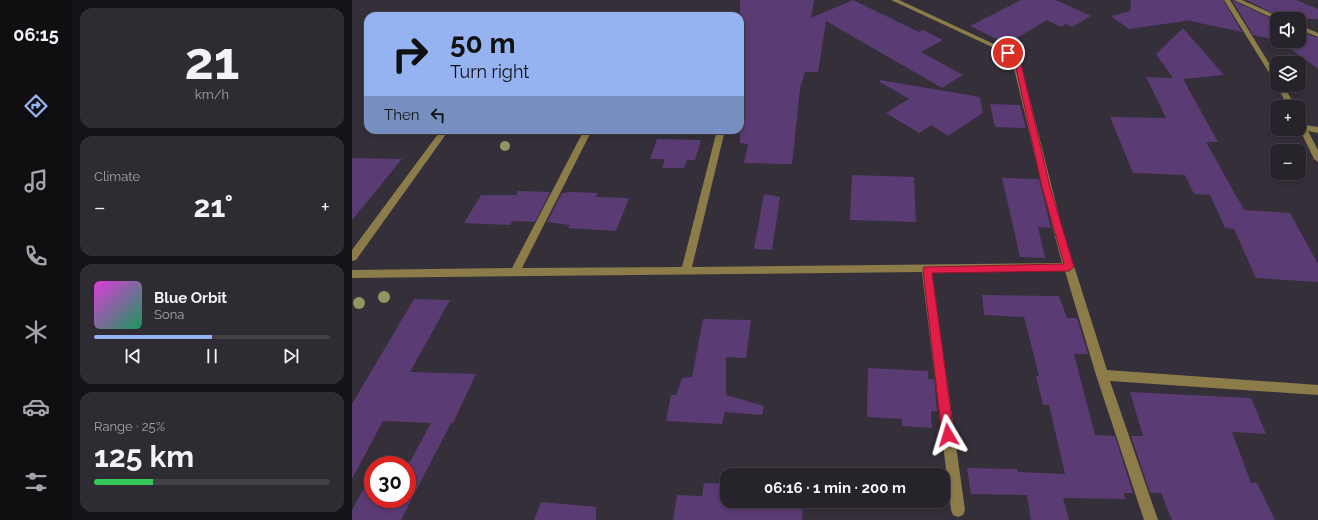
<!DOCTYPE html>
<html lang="en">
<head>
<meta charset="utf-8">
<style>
  :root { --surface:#27232b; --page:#2f2b33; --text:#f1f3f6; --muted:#a4a4a9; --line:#434047; --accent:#95b2f1 }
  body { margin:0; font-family:Raleway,sans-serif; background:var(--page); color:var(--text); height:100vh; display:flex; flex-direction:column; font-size:15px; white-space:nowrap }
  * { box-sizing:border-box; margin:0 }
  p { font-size:13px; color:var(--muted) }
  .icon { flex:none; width:22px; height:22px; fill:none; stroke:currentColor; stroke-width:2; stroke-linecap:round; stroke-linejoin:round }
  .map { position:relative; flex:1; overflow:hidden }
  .drawer { display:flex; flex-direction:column; gap:8px; padding:8px; background:#151318; width:280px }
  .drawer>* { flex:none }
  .guide { position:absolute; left:12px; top:12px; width:380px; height:122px; border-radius:12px; box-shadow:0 2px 6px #0003,0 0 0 1px var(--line); background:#95b2f1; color:#111; overflow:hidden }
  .fabs { position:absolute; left:918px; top:12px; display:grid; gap:8px }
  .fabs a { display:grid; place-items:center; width:36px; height:36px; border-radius:8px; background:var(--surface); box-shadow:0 2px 6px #0003,0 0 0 1px var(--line); font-size:20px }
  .speed { position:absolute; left:12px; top:456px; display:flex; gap:8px; font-size:20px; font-weight:700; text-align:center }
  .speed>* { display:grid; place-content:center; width:52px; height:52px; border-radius:50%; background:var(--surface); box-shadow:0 2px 6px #0003,0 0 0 1px var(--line); line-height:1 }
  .speed .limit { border:6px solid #d22; background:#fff; color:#111 }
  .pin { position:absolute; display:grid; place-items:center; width:34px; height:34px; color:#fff; margin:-17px; border:2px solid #fff; border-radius:50%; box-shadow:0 1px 4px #0007 }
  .me { position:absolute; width:44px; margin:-22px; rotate:353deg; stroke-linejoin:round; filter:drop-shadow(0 0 3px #0008) }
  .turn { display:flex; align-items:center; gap:14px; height:84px; padding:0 20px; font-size:18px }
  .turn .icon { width:52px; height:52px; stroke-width:2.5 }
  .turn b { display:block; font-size:28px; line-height:34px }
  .then { display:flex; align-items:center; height:38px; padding:0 20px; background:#0003; gap:8px; font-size:15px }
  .big { font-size:30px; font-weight:700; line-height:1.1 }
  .drawer .card { flex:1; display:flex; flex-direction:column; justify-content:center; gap:6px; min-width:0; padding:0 14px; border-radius:12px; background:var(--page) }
  .drawer .dial { align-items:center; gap:0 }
  .dial b { font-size:52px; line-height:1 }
  .song { display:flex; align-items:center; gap:12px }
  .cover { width:48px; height:48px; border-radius:6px; background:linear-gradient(135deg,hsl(300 70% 55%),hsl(150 70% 35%)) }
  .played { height:4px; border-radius:2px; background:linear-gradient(90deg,var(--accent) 50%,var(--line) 50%) }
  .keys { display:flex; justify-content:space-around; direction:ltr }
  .heat { display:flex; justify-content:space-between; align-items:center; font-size:22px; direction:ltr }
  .charge { height:6px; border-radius:3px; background:linear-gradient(90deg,#34c759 25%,var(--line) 0) }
  .trip { position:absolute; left:368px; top:468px; width:230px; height:40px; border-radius:12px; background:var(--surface); box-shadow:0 2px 6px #0003,0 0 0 1px var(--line); font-weight:700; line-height:40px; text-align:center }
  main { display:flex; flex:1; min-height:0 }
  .dock { display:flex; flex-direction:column; width:72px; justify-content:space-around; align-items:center; background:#100e11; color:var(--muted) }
  .dock .icon { width:28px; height:28px }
  .dock .current { color:var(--accent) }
  .dock b { font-size:18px; color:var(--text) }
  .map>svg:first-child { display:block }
  .building { fill:#5b3b74 }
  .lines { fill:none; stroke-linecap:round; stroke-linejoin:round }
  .minor { fill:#8b7c4a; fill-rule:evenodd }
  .tree { fill:#939561 }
  .route { fill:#e11d48; stroke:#92132f }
</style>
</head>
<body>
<main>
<nav class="dock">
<b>06:15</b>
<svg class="icon current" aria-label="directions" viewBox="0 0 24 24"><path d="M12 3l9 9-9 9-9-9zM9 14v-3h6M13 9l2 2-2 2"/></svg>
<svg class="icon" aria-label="music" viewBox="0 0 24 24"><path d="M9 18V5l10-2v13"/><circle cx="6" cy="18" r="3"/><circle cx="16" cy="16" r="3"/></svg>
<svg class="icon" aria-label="phone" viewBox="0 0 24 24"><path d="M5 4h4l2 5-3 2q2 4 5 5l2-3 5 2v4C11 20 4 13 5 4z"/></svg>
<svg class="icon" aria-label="climate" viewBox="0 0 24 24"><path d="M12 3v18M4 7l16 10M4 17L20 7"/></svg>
<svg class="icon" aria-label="car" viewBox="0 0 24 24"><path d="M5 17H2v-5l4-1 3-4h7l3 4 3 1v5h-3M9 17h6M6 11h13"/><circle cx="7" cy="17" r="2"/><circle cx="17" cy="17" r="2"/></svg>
<svg class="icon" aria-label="filters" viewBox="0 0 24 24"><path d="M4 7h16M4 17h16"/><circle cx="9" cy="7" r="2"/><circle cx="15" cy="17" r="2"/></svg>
</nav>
<section class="drawer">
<div class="card dial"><b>21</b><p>km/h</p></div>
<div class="card"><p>Climate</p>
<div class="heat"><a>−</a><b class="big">21°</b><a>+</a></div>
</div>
<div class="card">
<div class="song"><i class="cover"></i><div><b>Blue Orbit</b><p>Sona</p></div></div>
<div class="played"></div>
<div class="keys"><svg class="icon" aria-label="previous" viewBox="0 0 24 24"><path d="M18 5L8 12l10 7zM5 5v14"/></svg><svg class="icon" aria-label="pause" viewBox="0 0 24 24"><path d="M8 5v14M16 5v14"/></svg><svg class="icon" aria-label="next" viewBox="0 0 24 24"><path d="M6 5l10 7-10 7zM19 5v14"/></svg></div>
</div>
<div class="card"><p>Range · 25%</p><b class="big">125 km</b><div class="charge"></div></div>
</section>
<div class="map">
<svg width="966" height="520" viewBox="0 0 966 520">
  <rect width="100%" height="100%" fill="#342f39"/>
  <path class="building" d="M388,0H462L459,18L501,0L567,32L571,30L591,40L569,52L611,75L590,88L474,21L466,72H453L448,89L440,164L392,163L396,144L388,143Z
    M669,0H704L739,16L720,27L714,24L709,27L695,20L655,44L618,26Z
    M779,0H871L890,32L838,21L840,20L777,29L759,16L778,11Z
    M880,0L925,21V40L901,35Z
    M894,0H944L966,9V19H933Z
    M831,28L872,75L831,79L866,142H854L892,210L938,213L966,264V282L904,278L882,229L873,228L858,195L842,194L833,175L781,173L758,117L814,118L794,77L821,78L804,54Z
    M947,31L966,38V69L928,41H947Z
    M528,80L628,97L631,113L596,136L579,125L567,133L534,113L557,99L528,82Z
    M638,104L668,105L674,128L643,127Z
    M305,139L349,140L343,160H335L332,168H310L313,159H298Z
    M0,158L50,159L0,220Z
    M500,175L562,177L564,222L498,220Z
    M650,178L687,179L699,228L686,227L693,258L668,257Z
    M166,191L198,192L183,222L160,221L158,225L112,223L129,195H164Z
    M219,192L246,193L244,197L277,198L264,231L216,228L218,225L195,222L210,193Z
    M412,194L428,197L420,250L402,249Z
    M630,295L707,296L715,318H725L736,354H722L743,435L763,436L781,493H772L773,499L711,498L717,520H679L675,495L619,494L615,468L665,469L666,472L713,474L697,405H691L684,376H687L672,317L632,315Z
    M62,299L98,300L58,372L124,374L101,423H99L49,520H0V510L21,472V499H55V465H25L27,460L58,462L79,423L31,421L0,479V404Z
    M351,319L399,320L394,358L374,357V395L412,406L410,415L373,412L370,424L314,421L319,395H324L330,378L340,377Z
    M516,368L576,371V379H582L585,411H579L580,428L550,426V419L515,417Z
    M778,392L899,398L914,434L880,432L899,483H905L923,520H820L809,493H798L779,436H791Z
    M379,472L412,473V475H379Z
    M352,483L375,484V501L451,502L450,520H321L325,495L350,496Z
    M189,502L244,507V520H182Z"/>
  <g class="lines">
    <path class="minor" d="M539,0H547L644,45L659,54L669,64L710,228L755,370L966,385V395L758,381L806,520H792L744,375L713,271L580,272L613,510L611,515L606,517L601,515L599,510L570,272L0,278V270L160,268L232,130H240L170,268L330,267L365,130H373L340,267L710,263L690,186L661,64L654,57L640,47Z
      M872,0H878L925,76V85H931L944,107H936L924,84Z
      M882,0H890L932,19L925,20Z
      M947,25L966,33V37L947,29Z
      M947,118H950L953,125L966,127V133L956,131L966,150V162L962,159L947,128Z
      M89,130H97L4,260L0,261V250Z"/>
  </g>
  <g class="tree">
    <circle cx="153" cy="146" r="5"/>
    <circle cx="32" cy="297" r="6"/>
    <circle cx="7" cy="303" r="6"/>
  </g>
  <path class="route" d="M654,52H658L666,60L670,68L698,187L722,267L717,271L580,273L602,435L600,439L596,440L592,439L590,435L571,270L572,267L712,264L690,187L664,68L661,62L653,53Z"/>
</svg>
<div class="fabs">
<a><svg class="icon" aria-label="sound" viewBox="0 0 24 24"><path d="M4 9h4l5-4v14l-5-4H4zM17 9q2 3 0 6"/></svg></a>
<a><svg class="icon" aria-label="layers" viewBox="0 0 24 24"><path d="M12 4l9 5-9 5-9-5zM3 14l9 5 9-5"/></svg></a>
<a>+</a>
<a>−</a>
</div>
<div class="speed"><div class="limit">30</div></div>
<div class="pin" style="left:656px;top:53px;background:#d93025"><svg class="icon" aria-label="arrive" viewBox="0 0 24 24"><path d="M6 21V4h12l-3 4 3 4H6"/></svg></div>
<svg class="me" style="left:596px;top:435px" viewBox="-20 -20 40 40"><path d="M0-17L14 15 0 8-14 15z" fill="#e11d48" stroke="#fff" stroke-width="4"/></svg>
<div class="trip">06:16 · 1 min · 200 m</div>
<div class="guide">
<div class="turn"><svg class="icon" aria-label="right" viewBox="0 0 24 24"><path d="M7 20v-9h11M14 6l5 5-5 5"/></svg><div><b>50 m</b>Turn right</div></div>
<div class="then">Then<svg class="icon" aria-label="left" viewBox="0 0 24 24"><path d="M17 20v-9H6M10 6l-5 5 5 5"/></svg></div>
</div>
</div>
</main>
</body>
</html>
